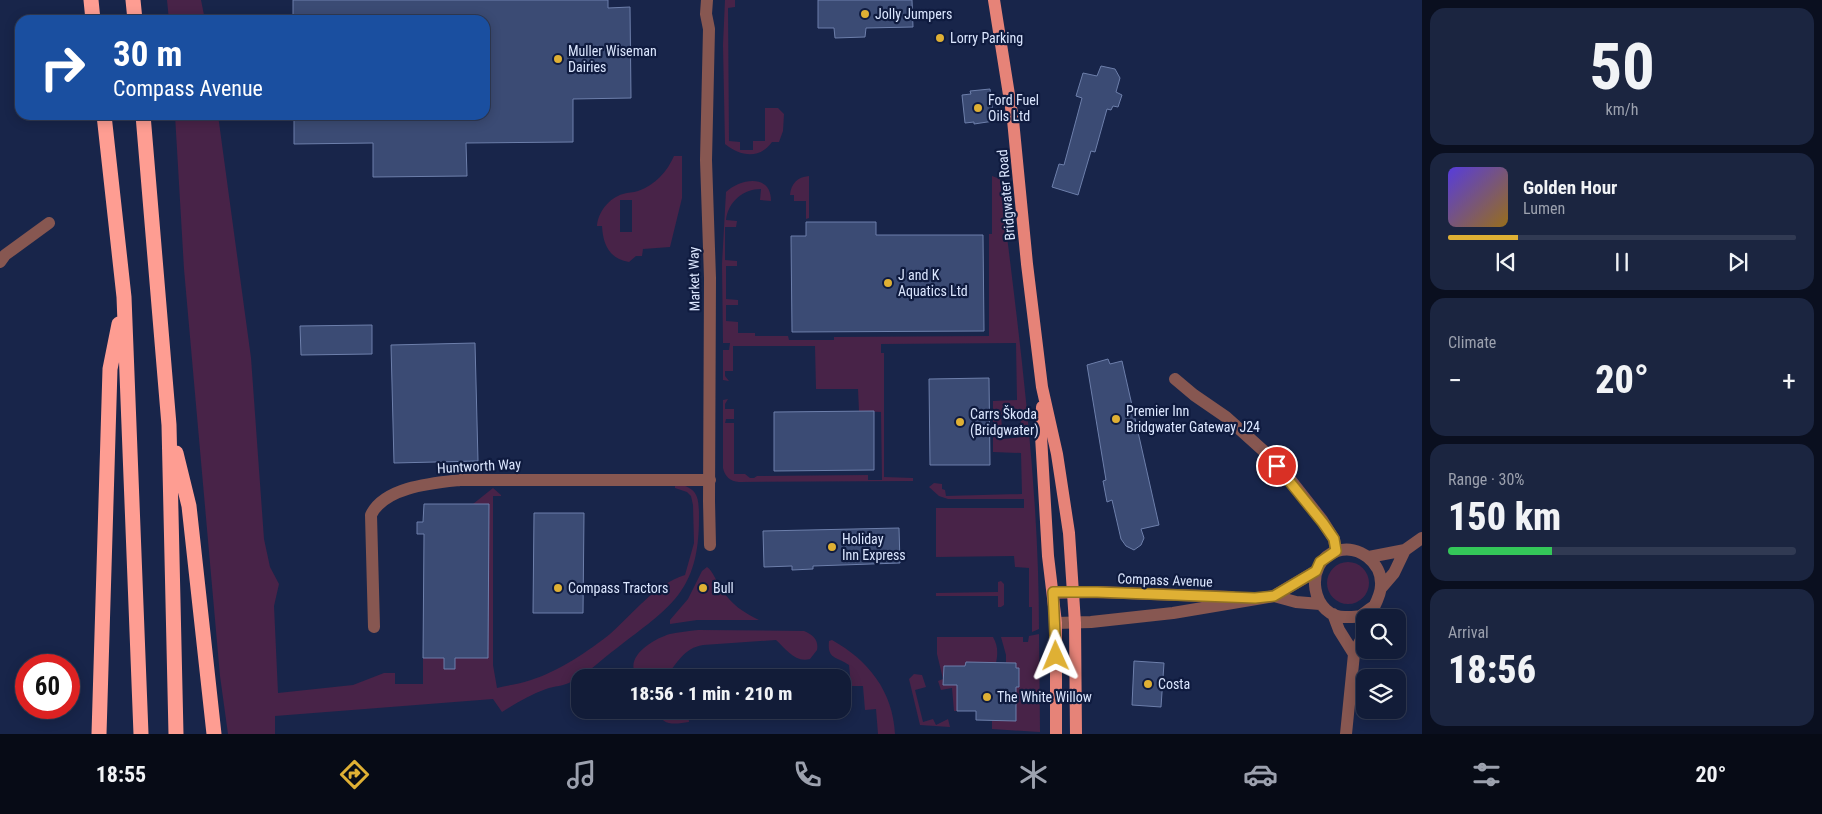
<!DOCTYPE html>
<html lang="en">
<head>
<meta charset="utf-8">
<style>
  :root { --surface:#121c38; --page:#1b2540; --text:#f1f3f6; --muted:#9ca1ae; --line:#313a53; --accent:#dfb034 }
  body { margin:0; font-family:"Roboto Condensed",sans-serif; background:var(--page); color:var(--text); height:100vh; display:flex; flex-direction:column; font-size:19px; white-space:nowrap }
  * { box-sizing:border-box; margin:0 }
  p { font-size:16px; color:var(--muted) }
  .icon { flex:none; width:28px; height:28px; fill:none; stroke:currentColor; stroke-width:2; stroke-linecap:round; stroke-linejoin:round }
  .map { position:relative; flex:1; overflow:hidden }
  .panel { display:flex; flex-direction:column; gap:8px; padding:8px; background:#0a0f1f; width:400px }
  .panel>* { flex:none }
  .top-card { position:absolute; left:15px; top:15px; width:475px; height:105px; border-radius:15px; box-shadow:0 2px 12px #0003,0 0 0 1px var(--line); background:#1a4fa0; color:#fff; overflow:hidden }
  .tools { position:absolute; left:1356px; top:609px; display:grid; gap:10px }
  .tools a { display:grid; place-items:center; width:50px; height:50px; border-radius:10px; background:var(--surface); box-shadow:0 2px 12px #0003,0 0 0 1px var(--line); font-size:25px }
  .speed { position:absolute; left:15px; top:654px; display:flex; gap:10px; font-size:25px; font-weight:700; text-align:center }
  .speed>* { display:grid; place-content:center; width:65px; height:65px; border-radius:50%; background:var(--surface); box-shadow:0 2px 12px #0003,0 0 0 1px var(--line); line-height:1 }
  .speed .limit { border:8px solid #d22; background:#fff; color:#111 }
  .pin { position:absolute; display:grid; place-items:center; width:42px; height:42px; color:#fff; margin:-21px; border:2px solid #fff; border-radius:50%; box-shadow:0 1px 5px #0007 }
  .me { position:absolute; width:55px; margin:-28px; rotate:359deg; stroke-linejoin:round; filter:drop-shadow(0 0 4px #0008) }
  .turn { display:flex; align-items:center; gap:18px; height:105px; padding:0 15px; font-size:22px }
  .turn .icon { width:65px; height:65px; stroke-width:2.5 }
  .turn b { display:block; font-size:35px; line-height:42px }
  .big { font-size:38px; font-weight:800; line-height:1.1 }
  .panel .card { flex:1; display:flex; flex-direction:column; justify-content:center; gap:8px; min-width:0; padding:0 18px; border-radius:15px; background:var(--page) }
  .panel .dial { align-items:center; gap:0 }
  .dial b { font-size:65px; line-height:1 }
  .song { display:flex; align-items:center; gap:15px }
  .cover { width:60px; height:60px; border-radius:8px; background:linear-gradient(135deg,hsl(250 70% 55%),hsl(40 70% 35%)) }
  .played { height:5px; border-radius:2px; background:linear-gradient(90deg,var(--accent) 20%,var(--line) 20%) }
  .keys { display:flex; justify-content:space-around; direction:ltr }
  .heat { display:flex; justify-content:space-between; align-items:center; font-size:28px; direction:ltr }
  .charge { height:8px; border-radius:4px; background:linear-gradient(90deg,#34c759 30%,var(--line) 0) }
  .trip { position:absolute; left:571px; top:669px; width:280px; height:50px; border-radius:15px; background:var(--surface); box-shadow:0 2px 12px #0003,0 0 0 1px var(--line); font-weight:800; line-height:50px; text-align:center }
  .tabs { display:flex; height:80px; justify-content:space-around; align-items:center; background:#070b16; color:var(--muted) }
  .tabs .icon { width:35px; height:35px }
  .tabs .current { color:var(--accent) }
  .tabs b { font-size:22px; color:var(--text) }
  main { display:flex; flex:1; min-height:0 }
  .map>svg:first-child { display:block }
  .green { fill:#482348; fill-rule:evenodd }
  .building { fill:#3b4b74; stroke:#6d7fab }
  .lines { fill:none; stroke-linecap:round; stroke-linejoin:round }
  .minor { stroke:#875751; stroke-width:12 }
  .primary { stroke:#e68378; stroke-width:12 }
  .motorway { stroke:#fe9d92; stroke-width:15 }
  .route-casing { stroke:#917222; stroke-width:12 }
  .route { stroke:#dfb034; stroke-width:9 }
  .poi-dot { fill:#dfb034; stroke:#0f1b3f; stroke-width:2 }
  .labels { text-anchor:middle; stroke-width:4.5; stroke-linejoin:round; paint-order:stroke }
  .poi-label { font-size:14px; fill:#dbe6fe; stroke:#0f1b3f; text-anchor:start }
  .street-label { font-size:14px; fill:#dbe6fe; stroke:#0f1b3f }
</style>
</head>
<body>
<main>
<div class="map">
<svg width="1422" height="734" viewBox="0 0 1422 734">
  <rect width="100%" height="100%" fill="#18254a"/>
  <path class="green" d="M167,0H201L205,20H169Z
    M725,0H735V7L728,8L729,141L740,142V150H753V141H765V108H778L784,114L783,131L779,142H772C759,160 740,156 725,144L723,45Z
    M175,115H218L251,358L264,539L270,567L279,584L274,606L278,693L353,685L384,673H395V684H423V658H488L489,505L473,504L493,488L501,495V496H493V665L497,688C508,685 520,684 531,680C557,672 589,651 610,634C634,613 654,585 685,575L694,543L693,505L691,496L687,492L675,488V483C698,488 699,496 699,518C699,592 670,607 617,648C602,659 587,674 571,682C564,686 554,686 546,689C530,695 516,703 502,712L493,699L275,716V734H228L220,676L184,269Z
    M674,156H682V198L670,247L643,249L642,256H636L629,262C609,259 603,244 602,226H597C598,212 609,198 623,194C628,192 633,193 638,191C655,185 667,172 674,156ZM620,200H632V232H620Z
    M809,176V218L806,219V201H794V195H790C791,184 797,177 809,176Z
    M992,176L1000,179C1018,328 1039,478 1039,629L1032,632V607H1029V568L1015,567L1014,556L936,557V508H1024V499H948L939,496L929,487L934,483L942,484V489L945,490L946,496L1022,494L1021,453L993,452V401L1017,400L1016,343L881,344V353H884V477L913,478V481L739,482C730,481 725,477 723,468V400L728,399L725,404V409H734V419H726L725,423H734V474H745L750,478H754L757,476L868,475V480H882L881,412L859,411L858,389H816L815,346H733V371H725V376L729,381L723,380V350H729L730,343H723L722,264L726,192C740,179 771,173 771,201L760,200L761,189C743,189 728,202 726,220L737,221L736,227H725V260L737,261V266H726V299L738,300V305H726V321L738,322V333H755V336H788L789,340H834V337L989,336V234H992ZM1020,414L1022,437L1003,439L1001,416Z
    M1327 583a21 21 0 1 1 42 0a21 21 0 1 1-42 0Z
    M707,567C713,571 717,583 722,590C731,604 744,613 759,620H697L670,624V620L688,599L702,571Z
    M1001,581L1004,584V605L1001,607H998V596H936V593L998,592V582Z
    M698,630L804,631C813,635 819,640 817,650L810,659C795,663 786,649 776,640L703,645C684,648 677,663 666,677H637C623,657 653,639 670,634C679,632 689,631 698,630Z
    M1039,634L1040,732L992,729V720H1016V687L1019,686V668H1016L1015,663H1006V655L1001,637H1023V642H1028L1029,636Z
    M937,637H993C998,646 998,653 996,663L966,662L965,666H944V685H957V711H954L952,688L941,690L938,681L943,679L937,654Z
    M832,640C868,660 893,691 895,734H878L876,709L865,710L863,686H851L849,665C837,656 827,660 829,641Z
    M914,674L922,675L926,687L915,690L923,722L933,719L936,725L948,719L950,727L920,725L909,679Z
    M657,710H688L689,722C676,724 661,727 657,710Z"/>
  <path class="building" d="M293,0H608V8L630,7L631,98L573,99V142L466,143L467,176L373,177V143L294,144V115H485V20H293Z
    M818,0H912L913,27L866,28L865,37L835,38L834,28H818Z
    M1101,66L1115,69L1120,78L1116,92L1122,95L1118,107L1113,106L1111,110L1107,109L1095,152L1091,151L1078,195L1052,187L1059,164L1064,165L1082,98L1076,96L1083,73L1097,76Z
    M990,89L994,121L974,124V122L965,123L962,95L971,94L970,91Z
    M806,222H876V235H983L984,331L792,332L791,236H806Z
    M372,325V354L301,355L300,326Z
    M475,343L478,461L394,463L391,345Z
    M1108,359L1110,364L1122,361L1159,525L1141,529L1144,538L1141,545L1134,550L1126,546L1121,539L1112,500L1107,502L1103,481L1106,480L1087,365Z
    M989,378L990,465H930L929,379Z
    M874,411V470L774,471V412Z
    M424,504H489L488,658H455V669H444V658H423L424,534H417V522H423Z
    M534,513H584L583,613H533Z
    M899,528L900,563L813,566V569L792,570V566L764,567L763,531Z
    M1134,661L1164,663L1161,707L1132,705Z
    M966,662L1016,663V668H1019V687H1016V721L976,720V711H957V685H943L944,666H965Z"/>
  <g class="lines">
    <path class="minor" d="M707,0L706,14L709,29L706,160L710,278L709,501L710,545
      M0,262L5,255L49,223
      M1175,379L1194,395L1226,417L1266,453L1289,478L1322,520L1334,539L1336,551
      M1369,557L1405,550L1422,538
      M1382,587L1394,573L1405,550
      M1053,593L1097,592L1232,597
      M1274,596L1316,571
      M1333,614L1339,630L1354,654
      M1369,618C1373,607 1381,597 1381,585C1382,563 1359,544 1337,551C1302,562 1311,620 1348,617C1352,617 1357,617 1360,616C1364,614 1368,610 1373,607
      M1056,623L1091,622L1173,613L1274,596L1296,602L1320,604
      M374,627L371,515C384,487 432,483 460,480H710
      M1346,734L1354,654L1365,631"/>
    <path class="primary" d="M994,0L1013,120L1027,264L1042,387L1057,454L1069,533L1075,623L1076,734
      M1042,407L1041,436L1048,556L1056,623V734"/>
    <path class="motorway" d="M91,0L93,20
      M133,0L135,20
      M104,115L124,297L141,734
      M143,115L169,425L176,734
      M176,453L189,506L214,734
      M99,734L110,369L119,324"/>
  </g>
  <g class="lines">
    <g class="route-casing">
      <path id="route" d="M1056,656L1053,592H1097L1255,598L1274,596L1316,571L1320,562L1336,551L1334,539L1323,523L1277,466"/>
    </g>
    <use href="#route" class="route"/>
  </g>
  <g class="poi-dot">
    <circle cx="865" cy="14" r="5"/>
    <circle cx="940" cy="38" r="5"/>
    <circle cx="558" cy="59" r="5"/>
    <circle cx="978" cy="108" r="5"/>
    <circle cx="888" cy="283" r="5"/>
    <circle cx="1116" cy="419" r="5"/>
    <circle cx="960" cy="422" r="5"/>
    <circle cx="832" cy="547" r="5"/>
    <circle cx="558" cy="588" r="5"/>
    <circle cx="703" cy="588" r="5"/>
    <circle cx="1148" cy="684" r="5"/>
    <circle cx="987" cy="697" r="5"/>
  </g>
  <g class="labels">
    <g class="poi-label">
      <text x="875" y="19">Jolly Jumpers</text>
      <text x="950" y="43">Lorry Parking</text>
      <text x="568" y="56">Muller Wiseman<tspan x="568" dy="16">Dairies</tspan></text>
      <text x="988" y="105">Ford Fuel<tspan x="988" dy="16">Oils Ltd</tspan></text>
      <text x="898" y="280">J and K<tspan x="898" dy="16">Aquatics Ltd</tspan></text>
      <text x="1126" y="416">Premier Inn<tspan x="1126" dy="16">Bridgwater Gateway J24</tspan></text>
      <text x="970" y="419">Carrs Škoda<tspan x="970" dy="16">(Bridgwater)</tspan></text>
      <text x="842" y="544">Holiday<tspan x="842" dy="16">Inn Express</tspan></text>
      <text x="568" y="593">Compass Tractors</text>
      <text x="713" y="593">Bull</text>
      <text x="1158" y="689">Costa</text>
      <text x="997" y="702">The White Willow</text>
    </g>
    <g class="street-label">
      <text transform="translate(1006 195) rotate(-95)" y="5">Bridgwater Road</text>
      <text transform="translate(694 279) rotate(-91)" y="5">Market Way</text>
      <text transform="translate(479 466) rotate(-3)" y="5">Huntworth Way</text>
      <text transform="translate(1165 580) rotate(2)" y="5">Compass Avenue</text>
    </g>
  </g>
</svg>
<div class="tools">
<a><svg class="icon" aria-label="search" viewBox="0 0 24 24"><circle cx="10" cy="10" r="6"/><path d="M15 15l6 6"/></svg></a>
<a><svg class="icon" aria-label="layers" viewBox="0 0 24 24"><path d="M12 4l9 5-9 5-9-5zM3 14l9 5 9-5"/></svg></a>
</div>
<div class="speed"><div class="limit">60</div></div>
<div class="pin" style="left:1277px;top:466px;background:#d93025"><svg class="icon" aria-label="arrive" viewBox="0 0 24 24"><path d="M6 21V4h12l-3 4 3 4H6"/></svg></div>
<svg class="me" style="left:1056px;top:656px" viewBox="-20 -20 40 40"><path d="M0-17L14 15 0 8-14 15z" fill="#dfb034" stroke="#fff" stroke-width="4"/></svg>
<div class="trip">18:56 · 1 min · 210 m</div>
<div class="top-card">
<div class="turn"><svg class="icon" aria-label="right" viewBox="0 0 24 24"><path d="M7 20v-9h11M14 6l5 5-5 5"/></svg><div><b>30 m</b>Compass Avenue</div></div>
</div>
</div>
<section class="panel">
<div class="card dial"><b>50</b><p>km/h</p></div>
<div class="card">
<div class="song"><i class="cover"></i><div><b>Golden Hour</b><p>Lumen</p></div></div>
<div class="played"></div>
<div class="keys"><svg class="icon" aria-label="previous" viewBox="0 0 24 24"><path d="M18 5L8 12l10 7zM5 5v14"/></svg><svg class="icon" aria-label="pause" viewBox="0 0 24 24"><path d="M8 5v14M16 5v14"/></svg><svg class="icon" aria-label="next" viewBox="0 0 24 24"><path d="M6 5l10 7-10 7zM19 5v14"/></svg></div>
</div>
<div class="card"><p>Climate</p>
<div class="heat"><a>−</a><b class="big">20°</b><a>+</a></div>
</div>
<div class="card"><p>Range · 30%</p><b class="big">150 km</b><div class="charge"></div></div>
<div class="card"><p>Arrival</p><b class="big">18:56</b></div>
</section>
</main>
<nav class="tabs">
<b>18:55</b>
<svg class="icon current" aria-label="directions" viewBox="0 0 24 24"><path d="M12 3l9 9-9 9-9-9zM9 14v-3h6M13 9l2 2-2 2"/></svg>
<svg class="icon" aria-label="music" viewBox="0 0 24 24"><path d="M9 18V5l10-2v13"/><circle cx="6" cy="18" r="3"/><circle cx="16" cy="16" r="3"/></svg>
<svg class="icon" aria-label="phone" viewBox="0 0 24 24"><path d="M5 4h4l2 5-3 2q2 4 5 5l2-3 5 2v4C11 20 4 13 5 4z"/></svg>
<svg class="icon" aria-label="climate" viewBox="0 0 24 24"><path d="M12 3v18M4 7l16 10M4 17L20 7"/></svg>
<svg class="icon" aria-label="car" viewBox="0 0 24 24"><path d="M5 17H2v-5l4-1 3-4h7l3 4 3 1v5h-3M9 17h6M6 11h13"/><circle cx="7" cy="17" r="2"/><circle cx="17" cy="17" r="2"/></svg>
<svg class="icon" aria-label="filters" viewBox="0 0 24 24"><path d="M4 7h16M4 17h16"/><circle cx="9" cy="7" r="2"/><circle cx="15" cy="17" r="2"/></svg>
<b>20°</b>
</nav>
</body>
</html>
